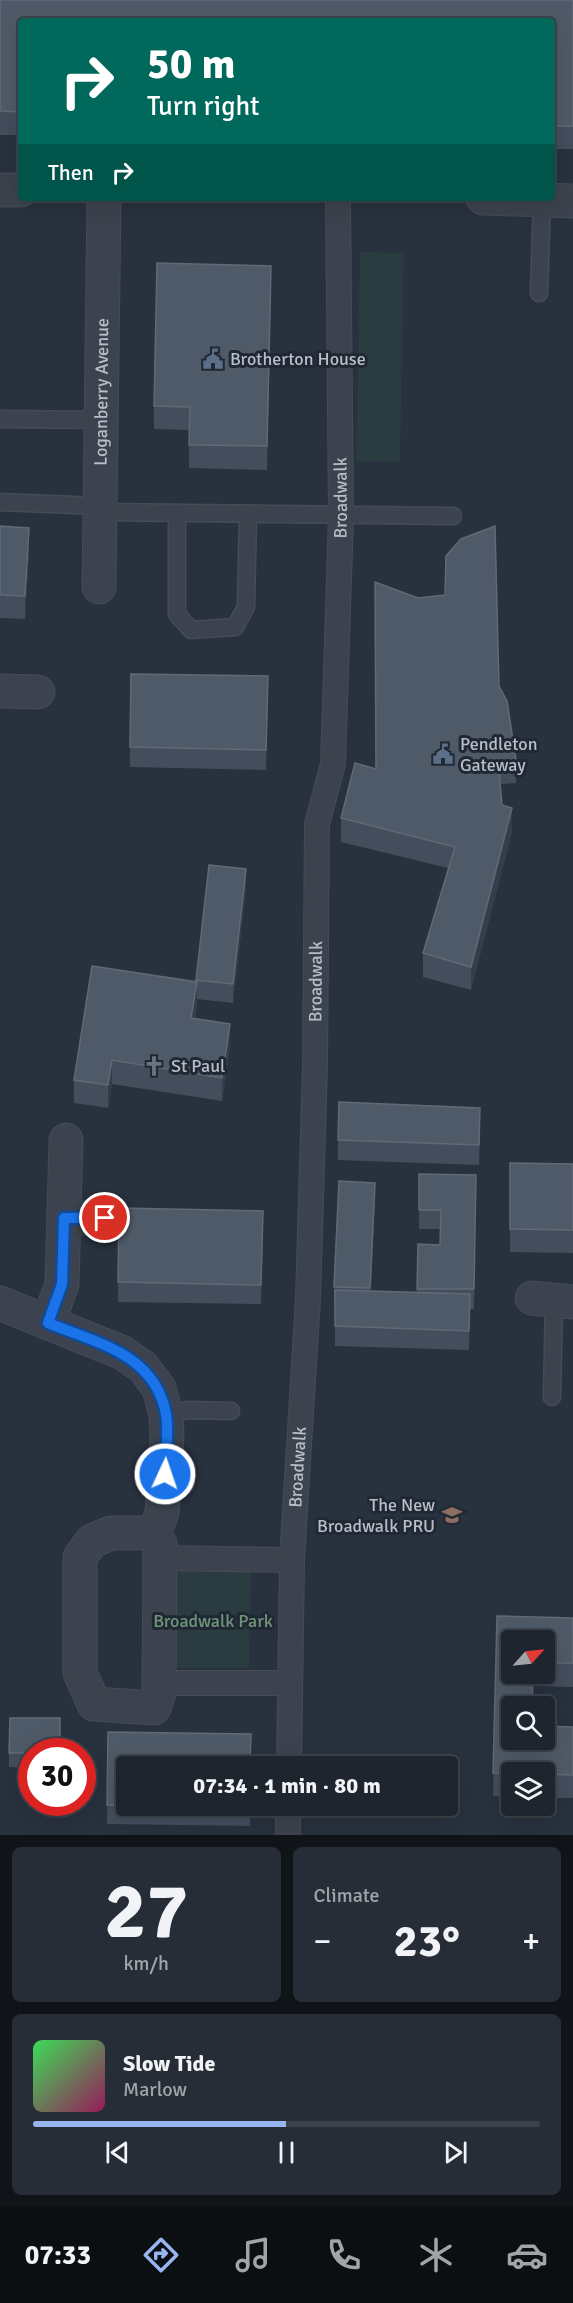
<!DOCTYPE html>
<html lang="en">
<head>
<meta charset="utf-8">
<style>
  :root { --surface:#1e252e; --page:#262d36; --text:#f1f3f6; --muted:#a1a5aa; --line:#3c424a; --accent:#97b6ef }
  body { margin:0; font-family:Signika,sans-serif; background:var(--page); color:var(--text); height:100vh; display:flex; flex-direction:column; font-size:22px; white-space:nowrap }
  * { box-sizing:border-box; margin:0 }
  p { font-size:20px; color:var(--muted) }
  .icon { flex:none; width:33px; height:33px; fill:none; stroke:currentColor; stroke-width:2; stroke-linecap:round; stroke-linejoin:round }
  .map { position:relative; height:1835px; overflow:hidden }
  .sheet { display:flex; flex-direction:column; gap:12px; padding:12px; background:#101419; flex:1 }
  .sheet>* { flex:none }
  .banner { position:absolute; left:18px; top:18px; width:537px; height:183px; border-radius:6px; box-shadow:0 6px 24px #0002,0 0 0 2px var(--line); background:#00695c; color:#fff; overflow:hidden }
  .needle { width:39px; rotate:63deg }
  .controls { position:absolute; left:501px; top:1630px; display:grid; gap:12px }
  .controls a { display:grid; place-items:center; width:54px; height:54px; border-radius:6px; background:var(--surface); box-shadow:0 6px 24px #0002,0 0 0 2px var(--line); font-size:30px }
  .speed { position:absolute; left:18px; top:1738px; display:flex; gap:12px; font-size:30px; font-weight:700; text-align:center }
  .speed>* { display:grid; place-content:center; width:78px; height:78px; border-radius:50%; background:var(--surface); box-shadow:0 6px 24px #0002,0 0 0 2px var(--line); line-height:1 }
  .speed .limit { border:9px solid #d22; background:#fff; color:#111 }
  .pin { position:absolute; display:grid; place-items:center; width:51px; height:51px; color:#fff; margin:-26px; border:3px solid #fff; border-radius:50%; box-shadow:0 2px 6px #0007 }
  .me { position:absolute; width:66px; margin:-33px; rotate:3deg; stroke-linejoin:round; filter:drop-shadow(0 0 4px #0008) }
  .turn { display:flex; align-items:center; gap:21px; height:126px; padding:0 30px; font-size:27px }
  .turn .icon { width:78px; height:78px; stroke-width:2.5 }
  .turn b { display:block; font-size:42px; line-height:51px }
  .then { display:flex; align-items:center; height:57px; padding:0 30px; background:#0003; gap:12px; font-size:22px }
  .big { font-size:45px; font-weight:800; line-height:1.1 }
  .sheet .card { flex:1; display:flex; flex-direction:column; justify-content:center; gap:9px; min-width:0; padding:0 21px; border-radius:9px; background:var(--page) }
  .sheet .dial { align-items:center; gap:0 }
  .dial b { font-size:78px; line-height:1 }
  .song { display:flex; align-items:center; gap:18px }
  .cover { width:72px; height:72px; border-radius:9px; background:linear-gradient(135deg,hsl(130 70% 55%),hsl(330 70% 35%)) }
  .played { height:6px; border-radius:3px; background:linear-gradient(90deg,var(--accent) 50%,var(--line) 50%) }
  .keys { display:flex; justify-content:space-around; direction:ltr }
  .heat { display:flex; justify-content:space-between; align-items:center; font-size:33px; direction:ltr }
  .sheet .tiles { flex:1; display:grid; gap:12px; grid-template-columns:1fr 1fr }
  .card:last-child { grid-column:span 2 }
  .trip { position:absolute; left:116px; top:1756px; width:342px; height:60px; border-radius:6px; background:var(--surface); box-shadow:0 6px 24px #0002,0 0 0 2px var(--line); font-weight:800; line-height:60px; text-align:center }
  .menu { display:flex; height:96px; justify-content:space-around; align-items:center; background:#0c0f12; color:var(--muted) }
  .menu .icon { width:42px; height:42px }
  .menu .current { color:var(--accent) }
  .menu b { font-size:27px; color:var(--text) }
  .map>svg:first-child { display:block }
  .green { fill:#2a3c3f }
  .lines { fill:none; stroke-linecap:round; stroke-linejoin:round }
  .service-casing { stroke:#454c57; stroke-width:19 }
  .pedestrian-casing { stroke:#454c57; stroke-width:26 }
  .minor-casing { stroke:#454c57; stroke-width:35 }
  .tertiary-casing { stroke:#454c57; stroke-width:35 }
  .service { stroke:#3c434e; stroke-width:16 }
  .pedestrian { stroke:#3c434e; stroke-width:24 }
  .minor { stroke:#3c434e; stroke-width:33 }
  .tertiary { stroke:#3c434e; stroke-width:33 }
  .wall { fill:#434d5c; fill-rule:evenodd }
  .shaded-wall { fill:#333d4b }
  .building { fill:#4f5a68; stroke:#606977; stroke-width:1.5 }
  .route-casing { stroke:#114b97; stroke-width:15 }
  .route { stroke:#1a73e8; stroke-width:10 }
  .labels { text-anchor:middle; stroke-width:6; stroke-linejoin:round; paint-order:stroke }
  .poi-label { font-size:18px; fill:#b8bec9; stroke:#202833; text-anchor:start }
  .street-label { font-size:18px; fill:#b8bec9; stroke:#202833 }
  .park-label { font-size:18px; fill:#71977b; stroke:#202833 }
</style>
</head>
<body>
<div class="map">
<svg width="573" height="1835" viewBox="0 0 573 1835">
  <rect width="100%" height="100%" fill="#28313e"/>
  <path class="green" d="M360,252L404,253L400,462L356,461Z
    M185,1569L251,1571L249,1668H176L177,1573Z"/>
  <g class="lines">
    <g class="service-casing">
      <path id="service" d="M539,293L542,200
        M0,419L102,420
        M0,502L99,506
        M99,512L453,516
        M177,513V614L191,630L235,627L246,607L248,513
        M552,1397L554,1299
        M166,1415L188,1410L231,1411"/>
    </g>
    <g class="pedestrian-casing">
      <g id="pedestrian">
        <path d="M160,1558L292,1560"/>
        <path d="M159,1683H290"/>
        <path id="s1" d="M289,1767L292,1560L308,1299L315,1065L317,824L333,764L341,516L338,198"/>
        <path d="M288,1835V1806"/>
      </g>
    </g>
    <g class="minor-casing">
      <g id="minor">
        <path id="s2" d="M99,587L104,198"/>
        <path d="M0,691L38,692"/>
        <path d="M64,1218H105"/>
        <path d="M532,1298L573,1302"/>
        <path d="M0,1303L123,1353L143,1367L159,1388L166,1415L167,1435L162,1513L154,1533"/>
        <path d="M48,1323L62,1284L66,1140"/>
        <path d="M111,1533H154L160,1544L159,1693L154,1708L94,1704L80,1673V1557L92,1541Z"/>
      </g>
    </g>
    <g class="tertiary-casing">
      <path id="tertiary" d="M0,190H21
        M483,198L573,201"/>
    </g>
    <use href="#service" class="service"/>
    <use href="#pedestrian" class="pedestrian"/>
    <use href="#minor" class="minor"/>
    <use href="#tertiary" class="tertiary"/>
  </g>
  <path class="wall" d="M0,0H573V149H552V21H21V135H0Z
    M271,289L267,470L189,468V430L154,429V406Z
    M0,526L29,551L25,619L0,618Z
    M499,686L516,760V783L500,784L502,805L512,832L471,990L423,977V953L448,868L341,842V818L376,769Z
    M268,696L266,770L130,767V747Z
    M209,865L246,889L233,1003L197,999L195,1019L230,1047L222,1101L112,1084L108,1108L74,1103V1080L196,982Z
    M480,1127L479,1165L338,1160V1140Z
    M510,1163L573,1164V1253L510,1252Z
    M419,1174L476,1175L474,1309H470L469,1350L335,1346V1301H334V1287L375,1197L371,1291L417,1292L418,1244L440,1245L441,1229H419Z
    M119,1208L263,1211L261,1304L118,1302Z
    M497,1616L573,1618V1687L533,1686L512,1740L573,1727V1798H544V1773H512V1797L493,1796ZM544,1641V1674H512Z
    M108,1732L126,1767V1806H250V1826L107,1824Z
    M32,1752V1768L9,1767V1753Z"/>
  <path class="shaded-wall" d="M29,528V551L25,619V596Z
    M512,808V832L471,990V967Z
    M246,869V889L233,1003V984Z
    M197,982V1005L191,1041V1018Z
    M230,1024V1047L222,1101V1078Z
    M112,1060V1084L108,1108V1085Z
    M375,1183V1197L370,1302V1288Z"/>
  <path class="building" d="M0,0H573V126H552V21H21V112L0,111Z
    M157,263L271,266L267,446L189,445L190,407L154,406Z
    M0,526L29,528L25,596L0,595Z
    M495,526L499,686L507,701L516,760H498L502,805L512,808L471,967L423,953L455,847L341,818L355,763L376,769L375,582L418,598L445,595L446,556L461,539Z
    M131,674L268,676L266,750L130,747Z
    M209,865L246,869L233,984L196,980Z
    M92,966L197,982L191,1018L230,1024L222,1078L112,1060L108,1085L74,1080Z
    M339,1102L480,1108L479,1145L338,1140Z
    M510,1163L573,1164V1230L510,1229Z
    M419,1174L476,1175L474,1289H417L418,1244L440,1245L441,1210H419Z
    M339,1181L375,1183L370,1288L334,1287Z
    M119,1208L263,1211L261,1285L118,1282Z
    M335,1290L470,1294L469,1331L335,1326Z
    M497,1616L573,1618V1663H544V1641H512V1674H533L532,1707H512V1740H544V1726L573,1727V1775L544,1774V1773H493Z
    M10,1718H60V1752H32V1753H9Z
    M108,1732L251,1734L250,1767H126V1805H107Z"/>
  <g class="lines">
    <g class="route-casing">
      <path id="route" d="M105,1218H64L62,1284L48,1323C97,1343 155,1354 166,1414C169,1433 166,1455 165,1474"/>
    </g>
    <use href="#route" class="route"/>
  </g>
  <defs>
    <g id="civic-bare" transform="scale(1.62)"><path d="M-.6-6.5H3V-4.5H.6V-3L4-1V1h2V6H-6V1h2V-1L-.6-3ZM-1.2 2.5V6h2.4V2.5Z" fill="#5c6f8a" stroke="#202833" stroke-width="2.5" paint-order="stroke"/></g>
    <g id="church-bare" transform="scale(1.62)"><path d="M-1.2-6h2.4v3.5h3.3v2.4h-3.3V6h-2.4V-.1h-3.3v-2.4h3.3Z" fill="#6b7280" stroke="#202833" stroke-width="2.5" paint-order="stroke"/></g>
    <g id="school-bare" transform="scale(1.62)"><path d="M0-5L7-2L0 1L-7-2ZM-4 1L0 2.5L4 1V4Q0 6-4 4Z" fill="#8d6e63" stroke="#202833" stroke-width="2.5" paint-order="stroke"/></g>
  </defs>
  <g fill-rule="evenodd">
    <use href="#civic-bare" x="213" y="359"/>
    <use href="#civic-bare" x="443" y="754"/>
    <use href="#church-bare" x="154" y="1066"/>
    <use href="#school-bare" x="452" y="1515"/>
  </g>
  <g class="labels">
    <g class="poi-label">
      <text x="230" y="365">Brotherton House</text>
      <text x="460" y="750">Pendleton<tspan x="460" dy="21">Gateway</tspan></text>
      <text x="171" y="1072">St Paul</text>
      <text x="435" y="1511" text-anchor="end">The New<tspan x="435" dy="21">Broadwalk PRU</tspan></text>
    </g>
    <g class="street-label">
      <text dy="6" stroke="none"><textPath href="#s2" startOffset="195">Loganberry Avenue</textPath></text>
      <text dy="6" stroke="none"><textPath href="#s1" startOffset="1272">Broadwalk</textPath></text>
      <text dy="6" stroke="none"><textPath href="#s1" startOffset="786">Broadwalk</textPath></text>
      <text dy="6" stroke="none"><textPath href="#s1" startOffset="300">Broadwalk</textPath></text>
    </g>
    <g class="park-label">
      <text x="213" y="1627">Broadwalk Park</text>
    </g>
  </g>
</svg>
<div class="controls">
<a><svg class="needle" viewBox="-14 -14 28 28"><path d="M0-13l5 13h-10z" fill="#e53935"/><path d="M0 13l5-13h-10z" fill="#a1a5aa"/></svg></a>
<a><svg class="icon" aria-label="search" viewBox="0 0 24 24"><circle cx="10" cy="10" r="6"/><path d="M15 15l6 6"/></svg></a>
<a><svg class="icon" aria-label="layers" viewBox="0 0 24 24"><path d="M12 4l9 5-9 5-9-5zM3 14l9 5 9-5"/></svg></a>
</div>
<div class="speed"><div class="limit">30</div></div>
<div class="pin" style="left:105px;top:1218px;background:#d93025"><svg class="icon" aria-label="arrive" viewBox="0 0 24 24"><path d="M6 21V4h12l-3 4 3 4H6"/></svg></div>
<svg class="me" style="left:165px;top:1474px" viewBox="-20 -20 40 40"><circle r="17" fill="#1a73e8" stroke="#fff" stroke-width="3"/><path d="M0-11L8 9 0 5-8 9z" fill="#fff"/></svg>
<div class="trip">07:34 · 1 min · 80 m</div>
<div class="banner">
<div class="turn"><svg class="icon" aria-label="right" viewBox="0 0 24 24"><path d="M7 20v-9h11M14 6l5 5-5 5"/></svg><div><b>50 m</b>Turn right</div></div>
<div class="then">Then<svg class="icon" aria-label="right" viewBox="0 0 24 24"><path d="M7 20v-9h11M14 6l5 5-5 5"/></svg></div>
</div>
</div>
<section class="sheet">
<div class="tiles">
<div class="card dial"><b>27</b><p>km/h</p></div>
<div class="card"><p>Climate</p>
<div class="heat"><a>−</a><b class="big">23°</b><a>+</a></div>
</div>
<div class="card">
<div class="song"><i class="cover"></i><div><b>Slow Tide</b><p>Marlow</p></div></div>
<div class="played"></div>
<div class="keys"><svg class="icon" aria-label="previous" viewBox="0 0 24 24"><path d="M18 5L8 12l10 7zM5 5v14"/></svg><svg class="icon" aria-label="pause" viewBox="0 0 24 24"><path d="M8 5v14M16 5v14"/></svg><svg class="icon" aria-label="next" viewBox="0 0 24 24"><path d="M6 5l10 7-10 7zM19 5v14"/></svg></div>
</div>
</div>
</section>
<nav class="menu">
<b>07:33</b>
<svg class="icon current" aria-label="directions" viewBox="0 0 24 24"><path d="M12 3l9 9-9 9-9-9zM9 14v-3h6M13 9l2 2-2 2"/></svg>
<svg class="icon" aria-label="music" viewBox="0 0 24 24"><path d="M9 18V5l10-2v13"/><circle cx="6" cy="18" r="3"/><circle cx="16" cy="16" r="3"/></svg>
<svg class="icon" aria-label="phone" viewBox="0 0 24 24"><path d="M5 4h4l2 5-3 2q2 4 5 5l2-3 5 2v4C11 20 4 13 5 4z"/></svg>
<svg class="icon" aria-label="climate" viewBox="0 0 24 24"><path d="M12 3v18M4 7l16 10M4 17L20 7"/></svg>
<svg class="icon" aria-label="car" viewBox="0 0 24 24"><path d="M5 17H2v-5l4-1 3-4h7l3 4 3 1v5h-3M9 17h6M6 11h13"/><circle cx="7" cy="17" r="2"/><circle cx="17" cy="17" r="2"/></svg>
</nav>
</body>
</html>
